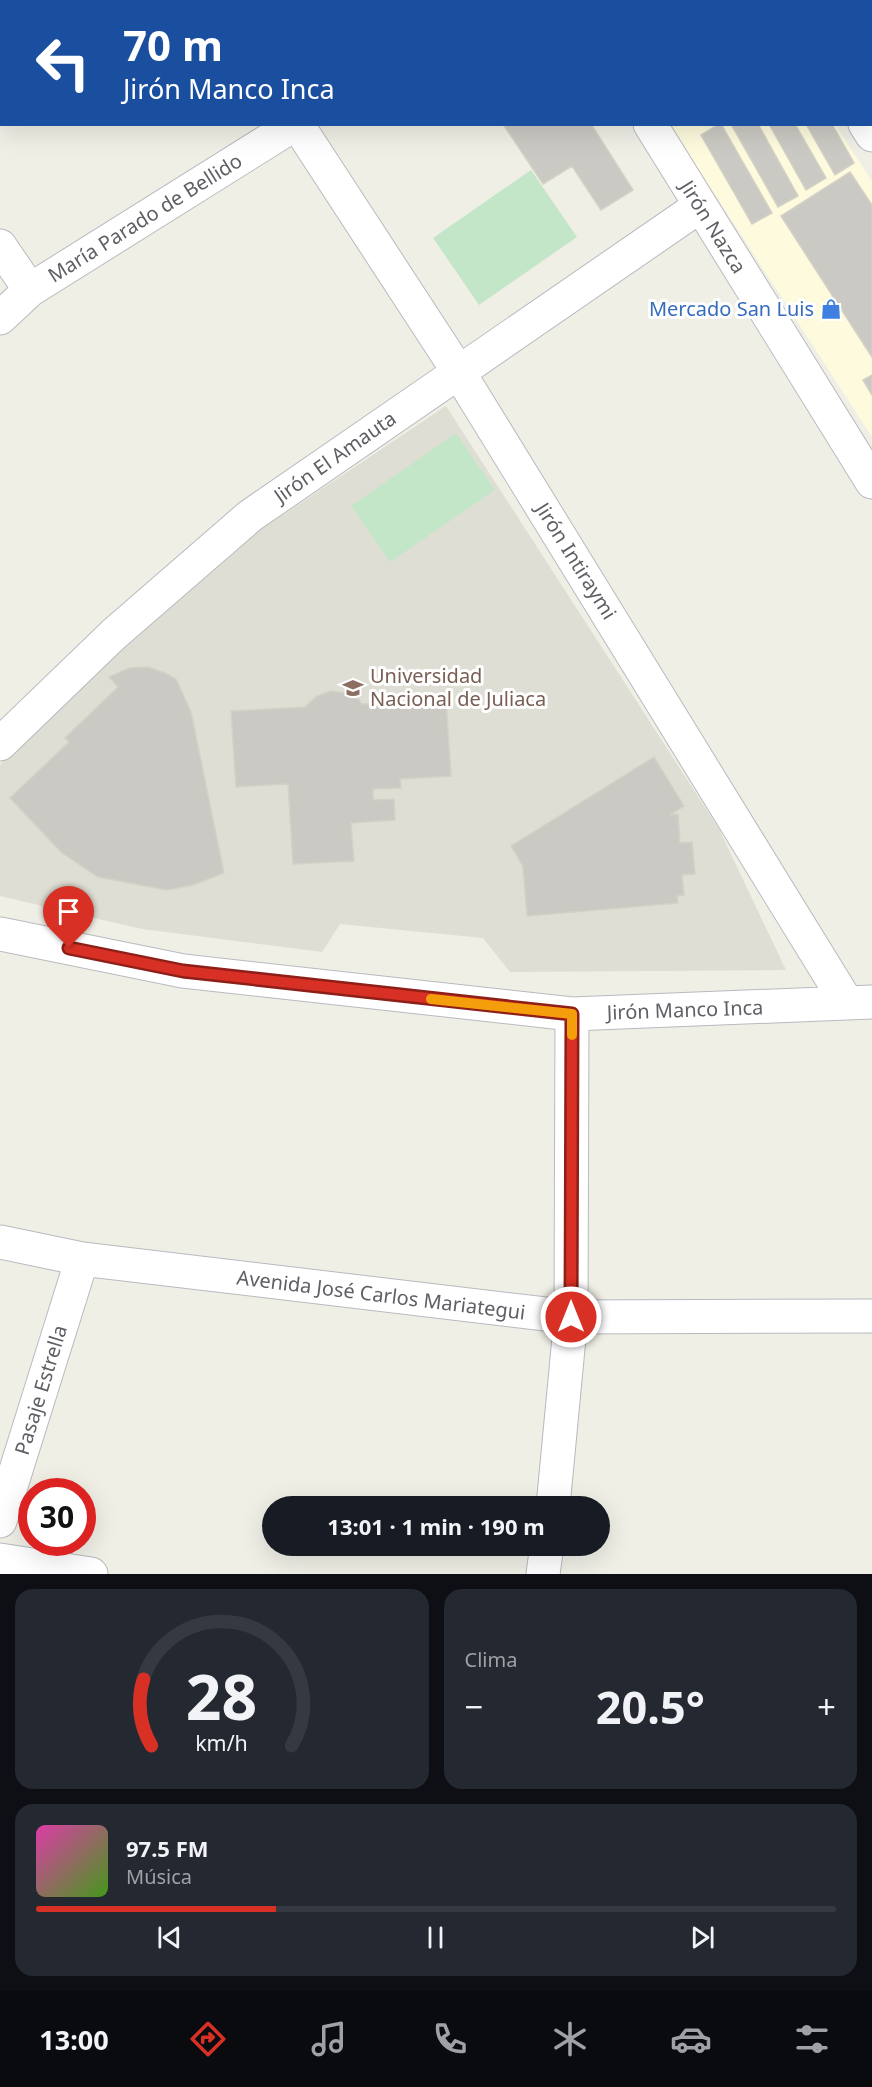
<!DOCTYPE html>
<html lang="es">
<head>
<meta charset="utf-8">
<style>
  :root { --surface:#171b24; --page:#242831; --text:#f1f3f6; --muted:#9ea1a6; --line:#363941; --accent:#d93025 }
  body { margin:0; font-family:"Noto Sans",sans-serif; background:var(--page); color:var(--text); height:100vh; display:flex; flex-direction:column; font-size:22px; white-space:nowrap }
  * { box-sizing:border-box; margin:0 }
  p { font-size:20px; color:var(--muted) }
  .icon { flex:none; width:33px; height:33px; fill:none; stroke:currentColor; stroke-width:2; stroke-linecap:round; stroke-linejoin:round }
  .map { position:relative; height:1574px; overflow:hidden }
  .sheet { display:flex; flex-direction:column; gap:15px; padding:15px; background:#0d0f14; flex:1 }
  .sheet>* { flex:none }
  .guide { position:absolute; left:0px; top:0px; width:873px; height:126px; box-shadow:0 6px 24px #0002; background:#1a4fa0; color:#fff; overflow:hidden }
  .speed { position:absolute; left:18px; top:1478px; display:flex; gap:12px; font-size:30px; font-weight:700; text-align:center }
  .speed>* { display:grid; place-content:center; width:78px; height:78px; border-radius:50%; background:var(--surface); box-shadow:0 6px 24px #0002; line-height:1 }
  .speed .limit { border:9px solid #d22; background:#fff; color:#111 }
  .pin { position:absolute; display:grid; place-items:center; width:51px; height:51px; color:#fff; margin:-62px -26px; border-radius:50% 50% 50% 0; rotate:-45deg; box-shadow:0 0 6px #0007 }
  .pin .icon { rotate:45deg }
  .me { position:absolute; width:66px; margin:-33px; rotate:0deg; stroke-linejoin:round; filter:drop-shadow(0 0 4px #0008) }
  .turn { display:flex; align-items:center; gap:21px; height:126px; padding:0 24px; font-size:27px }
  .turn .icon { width:78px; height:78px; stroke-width:2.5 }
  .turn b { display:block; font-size:42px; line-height:51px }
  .big { font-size:45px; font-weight:700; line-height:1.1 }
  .sheet .tile { flex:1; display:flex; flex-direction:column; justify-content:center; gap:9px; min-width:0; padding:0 21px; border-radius:18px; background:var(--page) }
  .sheet .dial { align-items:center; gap:0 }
  .dial svg { height:156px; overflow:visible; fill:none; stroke:var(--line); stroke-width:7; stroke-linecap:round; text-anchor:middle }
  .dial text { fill:var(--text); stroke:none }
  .song { display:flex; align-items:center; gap:18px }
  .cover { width:72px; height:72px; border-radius:9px; background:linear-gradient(135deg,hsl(320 70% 55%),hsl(100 70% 35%)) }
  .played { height:6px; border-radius:3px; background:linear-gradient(90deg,var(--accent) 30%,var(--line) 30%) }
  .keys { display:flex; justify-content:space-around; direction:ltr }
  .heat { display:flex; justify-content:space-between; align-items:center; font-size:33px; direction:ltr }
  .sheet .tiles { flex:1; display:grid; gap:15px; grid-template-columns:1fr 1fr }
  .tile:last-child { grid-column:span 2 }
  .trip { position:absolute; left:262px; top:1496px; width:348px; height:60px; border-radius:30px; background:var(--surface); box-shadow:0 6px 24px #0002; font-weight:700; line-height:60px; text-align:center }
  .menu { display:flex; height:96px; justify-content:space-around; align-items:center; background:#090b0e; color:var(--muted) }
  .menu .icon { width:42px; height:42px }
  .menu .current { color:var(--accent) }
  .menu b { font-size:27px; color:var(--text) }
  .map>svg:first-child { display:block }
  .commercial { fill:#fdfade }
  .education { fill:#dfded4 }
  .green { fill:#c4e6c8 }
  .building { fill:#cbc9c3; stroke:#d4d1c5; stroke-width:1.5 }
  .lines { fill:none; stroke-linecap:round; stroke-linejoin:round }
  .street-casing { stroke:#b8babf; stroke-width:35 }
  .street { stroke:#fff; stroke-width:33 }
  .route-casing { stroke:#8d1f18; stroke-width:15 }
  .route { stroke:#d93025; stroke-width:10 }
  .slow { stroke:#f59e0b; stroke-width:10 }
  .labels { text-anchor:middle; stroke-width:6; stroke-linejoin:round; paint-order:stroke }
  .street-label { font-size:20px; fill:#5e6066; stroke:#fff }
  .shop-label { font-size:20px; fill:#366cbe; stroke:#fff; text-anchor:end }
  .education-label { font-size:20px; fill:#785e54; stroke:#fff; text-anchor:start }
</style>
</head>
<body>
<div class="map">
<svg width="872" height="1574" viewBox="0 0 872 1574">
  <rect width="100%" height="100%" fill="#efefe6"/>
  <path class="commercial" d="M670,125H835L872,181V437Z"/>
  <path class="education" d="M446,406L719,829L786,970L510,972L483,938L340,924L322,952L142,929L0,896V765L30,729L98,671L238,545Z"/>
  <path class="green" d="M531,170L577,237L479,305L433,238Z
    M456,433L495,490L390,562L351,506Z"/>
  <path class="building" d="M503,124H591L633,190L601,210L572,166L543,184Z
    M719,124H721L772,213L752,224L701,135Z
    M731,124H758L798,196L778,207Z
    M769,124H795L826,178L806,190Z
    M806,124H832L854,163L835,175Z
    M850,172L872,205V357L781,216Z
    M872,375V395L863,380Z
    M148,667L165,673L176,679L191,712L224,873L193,885L167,890L98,877L61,852L10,798L69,742L65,738L118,687L109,677L129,668Z
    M331,691L346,693L359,700L362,704L446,700L451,776L400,779L401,788L373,789V800L394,799L395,820L351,823L354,861L293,864L288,784L236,787L231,711L305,707L317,696Z
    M654,757L684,806L670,815L678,814L680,843L692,842L695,874L682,875L684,895L677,896L678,903L527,916L523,866L511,846Z"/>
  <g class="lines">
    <g class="street-casing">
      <path id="street" d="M573,0L574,2
        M785,0L786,2
        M457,2L459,0
        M297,124L458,371L847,1003
        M650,124L872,482
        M865,124L872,135
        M0,246L30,290
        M0,318L30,290L295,124
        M0,744L114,634L250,516L700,206
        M0,934L183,971L572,1014L872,1002
        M0,1242L82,1259L571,1317L872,1316
        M553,1506L571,1317L572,1014
        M0,1521L82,1259
        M0,1560L91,1574
        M543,1574L547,1545"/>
    </g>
    <use href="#street" class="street"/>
  </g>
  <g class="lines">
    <g class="route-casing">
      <path id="route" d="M69,948L183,971L572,1014L571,1317"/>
    </g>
    <use href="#route" class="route"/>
    <path class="slow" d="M431,999L572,1014V1035"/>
  </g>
  <defs>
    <g id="shop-bare" transform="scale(1.62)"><path d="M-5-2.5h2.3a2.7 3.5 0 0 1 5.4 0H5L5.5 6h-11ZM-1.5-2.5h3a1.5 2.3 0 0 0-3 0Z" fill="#3f7fe0" stroke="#fff" stroke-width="2.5" paint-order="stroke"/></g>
    <g id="university-bare" transform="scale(1.62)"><path d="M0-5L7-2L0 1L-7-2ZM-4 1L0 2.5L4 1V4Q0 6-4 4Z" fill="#8d6e63" stroke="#fff" stroke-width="2.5" paint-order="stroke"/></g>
  </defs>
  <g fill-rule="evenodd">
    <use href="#shop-bare" x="831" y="309"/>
    <use href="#university-bare" x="353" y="688"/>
  </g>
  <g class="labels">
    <g class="street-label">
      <text transform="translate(145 218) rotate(-32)" y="7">María Parado de Bellido</text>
      <text transform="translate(713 227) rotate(58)" y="7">Jirón Nazca</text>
      <text transform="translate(335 457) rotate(-35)" y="7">Jirón El Amauta</text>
      <text transform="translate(576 561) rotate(58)" y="7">Jirón Intiraymi</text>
      <text transform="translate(685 1010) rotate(-2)" y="7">Jirón Manco Inca</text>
      <text transform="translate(381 1295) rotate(7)" y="7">Avenida José Carlos Mariategui</text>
      <text transform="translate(41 1390) rotate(-73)" y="7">Pasaje Estrella</text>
    </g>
    <g class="shop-label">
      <text x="814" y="316">Mercado San Luis</text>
    </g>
    <g class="education-label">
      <text x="370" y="683">Universidad<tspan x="370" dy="23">Nacional de Juliaca</tspan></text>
    </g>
  </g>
</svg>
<div class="speed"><div class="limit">30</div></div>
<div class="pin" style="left:69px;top:948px;background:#d93025"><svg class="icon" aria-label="arrive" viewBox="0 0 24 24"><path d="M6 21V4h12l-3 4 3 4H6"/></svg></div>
<svg class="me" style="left:571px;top:1317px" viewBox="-20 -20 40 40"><circle r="17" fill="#d93025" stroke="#fff" stroke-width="3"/><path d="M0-11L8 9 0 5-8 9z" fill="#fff"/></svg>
<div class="trip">13:01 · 1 min · 190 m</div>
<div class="guide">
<div class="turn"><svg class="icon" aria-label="left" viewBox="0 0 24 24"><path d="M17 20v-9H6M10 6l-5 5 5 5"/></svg><div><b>70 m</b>Jirón Manco Inca</div></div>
</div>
</div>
<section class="sheet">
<div class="tiles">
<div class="tile dial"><svg viewBox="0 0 100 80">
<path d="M14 69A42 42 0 1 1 86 69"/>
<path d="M14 69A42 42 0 0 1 10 35" stroke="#d93025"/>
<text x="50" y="56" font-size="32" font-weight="700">28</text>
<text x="50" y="72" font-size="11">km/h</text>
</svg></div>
<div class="tile"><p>Clima</p>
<div class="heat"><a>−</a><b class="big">20.5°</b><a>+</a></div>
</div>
<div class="tile">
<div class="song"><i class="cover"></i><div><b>97.5 FM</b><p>Música</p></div></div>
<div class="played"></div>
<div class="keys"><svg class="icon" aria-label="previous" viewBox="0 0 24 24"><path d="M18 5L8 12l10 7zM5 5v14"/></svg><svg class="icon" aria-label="pause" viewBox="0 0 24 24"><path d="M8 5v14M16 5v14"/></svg><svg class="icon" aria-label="next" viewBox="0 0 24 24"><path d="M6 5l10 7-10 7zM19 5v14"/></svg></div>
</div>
</div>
</section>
<nav class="menu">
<b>13:00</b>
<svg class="icon current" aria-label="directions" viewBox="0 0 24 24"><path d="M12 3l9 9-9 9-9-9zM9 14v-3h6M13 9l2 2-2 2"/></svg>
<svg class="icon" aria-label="music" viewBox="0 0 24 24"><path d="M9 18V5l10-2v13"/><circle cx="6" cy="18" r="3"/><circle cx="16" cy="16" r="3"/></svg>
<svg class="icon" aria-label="phone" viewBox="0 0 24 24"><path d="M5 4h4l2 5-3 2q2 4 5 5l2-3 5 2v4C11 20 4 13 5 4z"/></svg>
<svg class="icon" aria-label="climate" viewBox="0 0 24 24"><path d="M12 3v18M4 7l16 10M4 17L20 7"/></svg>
<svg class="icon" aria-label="car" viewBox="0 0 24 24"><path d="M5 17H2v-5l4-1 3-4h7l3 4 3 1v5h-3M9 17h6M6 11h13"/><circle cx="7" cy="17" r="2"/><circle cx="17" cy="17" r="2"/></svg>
<svg class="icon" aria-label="filters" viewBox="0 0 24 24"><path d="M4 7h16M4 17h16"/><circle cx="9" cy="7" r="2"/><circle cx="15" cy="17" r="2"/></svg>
</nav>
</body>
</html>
